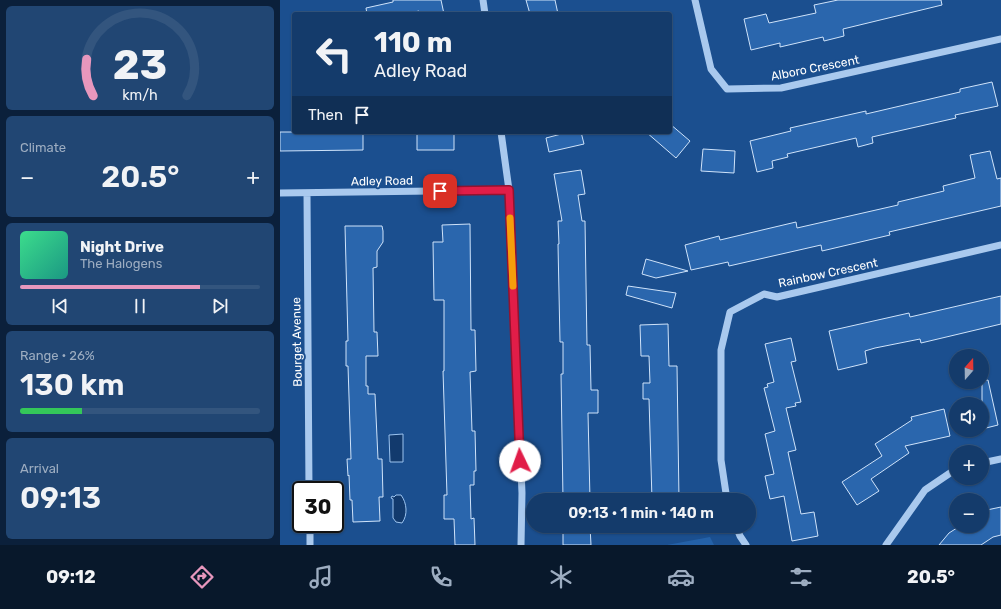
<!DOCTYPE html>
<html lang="en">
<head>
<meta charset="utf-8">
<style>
  :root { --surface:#143b6b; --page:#214673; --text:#f1f3f6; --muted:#9dadc1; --line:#33557e; --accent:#e797bd }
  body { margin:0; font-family:Rubik,sans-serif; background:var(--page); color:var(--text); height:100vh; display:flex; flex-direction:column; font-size:15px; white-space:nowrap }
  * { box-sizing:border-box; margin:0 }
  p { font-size:13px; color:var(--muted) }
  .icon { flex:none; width:22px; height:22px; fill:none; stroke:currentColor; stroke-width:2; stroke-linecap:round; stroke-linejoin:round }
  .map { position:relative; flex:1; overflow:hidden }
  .sheet { display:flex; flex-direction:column; gap:6px; padding:6px; background:#0b203b; width:280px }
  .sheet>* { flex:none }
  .top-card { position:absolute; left:12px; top:12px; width:380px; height:122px; border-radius:4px; box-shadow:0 1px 3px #0004,0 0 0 1px var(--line); background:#143b6b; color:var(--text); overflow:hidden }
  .needle { width:26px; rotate:20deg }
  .tools { position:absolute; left:669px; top:349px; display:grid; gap:8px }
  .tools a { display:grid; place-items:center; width:40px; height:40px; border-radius:50%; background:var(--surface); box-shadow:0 1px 3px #0004,0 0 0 1px var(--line); font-size:20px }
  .speed { position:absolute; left:12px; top:481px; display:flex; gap:8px; font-size:20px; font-weight:700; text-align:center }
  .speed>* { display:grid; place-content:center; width:52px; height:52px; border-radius:50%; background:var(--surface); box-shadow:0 1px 3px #0004,0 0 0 1px var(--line); line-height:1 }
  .speed .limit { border:2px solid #111; border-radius:6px; background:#fff; color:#111 }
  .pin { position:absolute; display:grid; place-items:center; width:34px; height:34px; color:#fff; margin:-17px; border-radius:8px; box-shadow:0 2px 6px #0006 }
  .me { position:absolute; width:44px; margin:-22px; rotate:357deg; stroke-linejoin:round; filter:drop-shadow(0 0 3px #0008) }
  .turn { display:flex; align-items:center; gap:14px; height:84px; padding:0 16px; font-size:18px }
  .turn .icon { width:52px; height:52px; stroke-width:2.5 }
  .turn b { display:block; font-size:28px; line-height:34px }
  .then { display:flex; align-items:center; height:38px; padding:0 16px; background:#0003; gap:8px; font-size:15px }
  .big { font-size:30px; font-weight:600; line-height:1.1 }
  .sheet .card { flex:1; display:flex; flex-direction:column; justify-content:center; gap:6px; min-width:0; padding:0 14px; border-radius:6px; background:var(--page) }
  .sheet .dial { align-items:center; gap:0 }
  .dial svg { height:104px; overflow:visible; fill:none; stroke:var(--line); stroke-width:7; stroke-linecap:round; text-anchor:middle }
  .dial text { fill:var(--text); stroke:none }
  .song { display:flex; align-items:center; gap:12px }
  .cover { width:48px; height:48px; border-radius:6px; background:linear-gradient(135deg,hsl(150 70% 55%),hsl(170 70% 35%)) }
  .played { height:4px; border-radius:2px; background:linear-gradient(90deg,var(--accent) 75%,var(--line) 75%) }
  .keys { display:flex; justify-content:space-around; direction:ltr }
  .heat { display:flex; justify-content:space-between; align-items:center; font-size:22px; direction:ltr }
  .charge { height:6px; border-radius:3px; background:linear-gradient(90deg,#34c759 26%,var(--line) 0) }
  .trip { position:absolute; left:246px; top:493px; width:230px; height:40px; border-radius:20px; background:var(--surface); box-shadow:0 1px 3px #0004,0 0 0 1px var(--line); font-weight:600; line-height:40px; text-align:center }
  .dock { display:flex; height:64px; justify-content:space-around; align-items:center; background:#08182b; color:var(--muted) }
  .dock .icon { width:28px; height:28px }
  .dock .current { color:var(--accent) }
  .dock b { font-size:18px; color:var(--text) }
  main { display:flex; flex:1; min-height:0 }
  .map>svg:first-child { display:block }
  .green { fill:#2461a8 }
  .water { fill:#123a6d; stroke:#9cc4f0 }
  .building { fill:#2a66ad; stroke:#cfe3fa }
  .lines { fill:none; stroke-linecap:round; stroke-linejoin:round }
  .minor { stroke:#a9c9ee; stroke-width:7 }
  .route-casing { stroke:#92132f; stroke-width:10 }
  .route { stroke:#e11d48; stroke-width:7 }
  .slow { stroke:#f59e0b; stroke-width:7 }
  .labels { text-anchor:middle; stroke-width:4; stroke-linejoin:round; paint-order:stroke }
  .street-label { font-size:12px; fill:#fff; stroke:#1b4f8f }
</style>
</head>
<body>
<main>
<section class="sheet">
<div class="card dial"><svg viewBox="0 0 100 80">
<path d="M14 69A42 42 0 1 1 86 69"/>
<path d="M14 69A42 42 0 0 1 9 41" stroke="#e797bd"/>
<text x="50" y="56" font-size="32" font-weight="700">23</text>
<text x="50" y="72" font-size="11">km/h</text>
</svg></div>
<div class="card"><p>Climate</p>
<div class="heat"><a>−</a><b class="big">20.5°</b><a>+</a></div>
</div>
<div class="card">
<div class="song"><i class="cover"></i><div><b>Night Drive</b><p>The Halogens</p></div></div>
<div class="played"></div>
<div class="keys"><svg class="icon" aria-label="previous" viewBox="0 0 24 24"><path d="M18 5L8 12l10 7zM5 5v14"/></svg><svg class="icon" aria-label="pause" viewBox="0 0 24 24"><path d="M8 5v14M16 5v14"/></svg><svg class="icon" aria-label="next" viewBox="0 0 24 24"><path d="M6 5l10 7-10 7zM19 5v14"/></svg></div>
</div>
<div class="card"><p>Range · 26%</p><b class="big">130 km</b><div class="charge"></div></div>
<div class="card"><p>Arrival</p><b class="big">09:13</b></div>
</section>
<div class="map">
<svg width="721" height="545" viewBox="0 0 721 545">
  <rect width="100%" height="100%" fill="#1b4f8f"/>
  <path class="green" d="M430,537L434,545H387Z"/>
  <path class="water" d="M123,434V462H110L109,435Z
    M116,495H121C127,503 128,515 122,523L116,522L113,518V499L111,498L112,496L114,497Z"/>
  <path class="building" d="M113,0H161L164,14H140L139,11L125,14H87L86,8L113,2Z
    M246,0H275L278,14H250Z
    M558,0H661L662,5L563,29L564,36L544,41L543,37L500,47V43L471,50L464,19L486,14L489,23L536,13L534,5Z
    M712,82L718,106L675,115L676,118L592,137L593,143L578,147L576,138L507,154L508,157L492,161L493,168L477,172L470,141L511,131L510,128L586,111V114L680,92V89Z
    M390,124L410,141L396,158L366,132H390Z
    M0,132H83V150L0,151Z
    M137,132H174V150H137Z
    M289,132H301L304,144L269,152L266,138Z
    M423,149L455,151L454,173L421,171Z
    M710,151L717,179L721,178V206L609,232L610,235L542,251L541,245L449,266L448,262L411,270L405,245L439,236L440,240L516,222L517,228L618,205V202L664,191L663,186L695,178L690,155Z
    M301,170L305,194L298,195L302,221H305L307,345H310L311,390H318V413H308L310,500H283L281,374H283V342H280L278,244H279L278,221H282L274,174Z
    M190,224L191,330H195L196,371L190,372L192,431H195L196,471H194V485H190L191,519L194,518L195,545H175L174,519H164V495H167L163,371H164V300H154L153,242H163L162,225Z
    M65,226H102L103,231V242L97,251V267L93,268L94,332H97L98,356H86V386H88V394H95L98,459H102L103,497H99L100,521L73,522L72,500H70L69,475L68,476L67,459H71L68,366H66V341H68Z
    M366,259L408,271L376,278L362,274Z
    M348,286L396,293L392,308L346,295Z
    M721,296V324L641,343L640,339L595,348L585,351L587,363L558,370L549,331L629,313L630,317Z
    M388,324L389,366H397L399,500H372L369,399H363V383H370L369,356H361L360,325Z
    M511,338L516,361L511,362L521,402L515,403L516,406L506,408L516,450L508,452L521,514L534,512L538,536L512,541L504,496L490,499L485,476L494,474L485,434L495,431L484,388L488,387L487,384L494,382L485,344Z
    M708,380L718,425L702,429V381Z
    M664,409L670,436L625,446L629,453L591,479L599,491L577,505L562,482L602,456L595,444L632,420L631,417Z
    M721,507V535L713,537L701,545H659L669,533L680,526H702V511Z
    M283,526H310L311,545H283Z"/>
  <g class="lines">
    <path class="minor" d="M203,0L205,14
      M415,0L431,69L447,89L501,88L721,39
      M221,132L229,190L242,493L241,545
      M0,193L229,190
      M27,193L29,490
      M702,463L721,459
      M447,500L441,460V350L450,312L484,294L497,297L721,245
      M30,524V545
      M456,526L460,536L466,545
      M606,545L645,490L676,469"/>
  </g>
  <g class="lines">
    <g class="route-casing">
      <path id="route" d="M160,191L229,190L240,461"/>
    </g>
    <use href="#route" class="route"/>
    <path class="slow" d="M230,218L233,286"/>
  </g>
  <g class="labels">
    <g class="street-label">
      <text transform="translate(535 68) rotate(-11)" y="4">Alboro Crescent</text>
      <text transform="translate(102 181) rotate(-1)" y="4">Adley Road</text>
      <text transform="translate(548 273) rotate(-12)" y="4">Rainbow Crescent</text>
      <text transform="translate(17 342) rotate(-91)" y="4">Bourget Avenue</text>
    </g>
  </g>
</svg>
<div class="tools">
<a><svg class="needle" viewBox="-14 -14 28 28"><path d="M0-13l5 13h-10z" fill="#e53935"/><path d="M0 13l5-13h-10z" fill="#9dadc1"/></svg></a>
<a><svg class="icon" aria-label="sound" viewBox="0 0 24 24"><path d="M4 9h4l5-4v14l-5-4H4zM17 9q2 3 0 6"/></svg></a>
<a>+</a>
<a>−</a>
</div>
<div class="speed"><div class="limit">30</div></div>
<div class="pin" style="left:160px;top:191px;background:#d93025"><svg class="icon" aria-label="arrive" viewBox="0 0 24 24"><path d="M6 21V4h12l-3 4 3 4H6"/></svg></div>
<svg class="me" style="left:240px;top:461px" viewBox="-20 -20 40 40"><circle r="19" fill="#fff"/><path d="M0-13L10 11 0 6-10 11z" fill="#e11d48"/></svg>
<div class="trip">09:13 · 1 min · 140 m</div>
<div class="top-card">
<div class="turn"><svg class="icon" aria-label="left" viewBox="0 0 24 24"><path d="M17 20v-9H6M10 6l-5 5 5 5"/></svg><div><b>110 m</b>Adley Road</div></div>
<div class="then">Then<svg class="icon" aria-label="arrive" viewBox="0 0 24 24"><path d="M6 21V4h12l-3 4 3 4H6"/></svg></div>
</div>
</div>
</main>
<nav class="dock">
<b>09:12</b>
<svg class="icon current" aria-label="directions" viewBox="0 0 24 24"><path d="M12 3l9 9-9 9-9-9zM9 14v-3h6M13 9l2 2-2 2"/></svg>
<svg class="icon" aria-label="music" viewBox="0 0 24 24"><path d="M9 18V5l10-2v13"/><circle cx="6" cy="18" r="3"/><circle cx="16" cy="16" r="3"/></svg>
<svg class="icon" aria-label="phone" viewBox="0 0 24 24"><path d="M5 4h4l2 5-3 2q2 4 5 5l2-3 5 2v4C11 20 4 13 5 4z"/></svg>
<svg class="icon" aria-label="climate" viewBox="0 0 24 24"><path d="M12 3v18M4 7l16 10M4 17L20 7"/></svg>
<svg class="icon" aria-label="car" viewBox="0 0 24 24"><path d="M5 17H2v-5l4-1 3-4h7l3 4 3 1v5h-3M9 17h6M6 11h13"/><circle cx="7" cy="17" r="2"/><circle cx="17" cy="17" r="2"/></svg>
<svg class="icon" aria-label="filters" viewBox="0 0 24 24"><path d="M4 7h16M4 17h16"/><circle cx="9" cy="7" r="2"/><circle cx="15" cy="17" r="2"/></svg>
<b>20.5°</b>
</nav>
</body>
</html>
